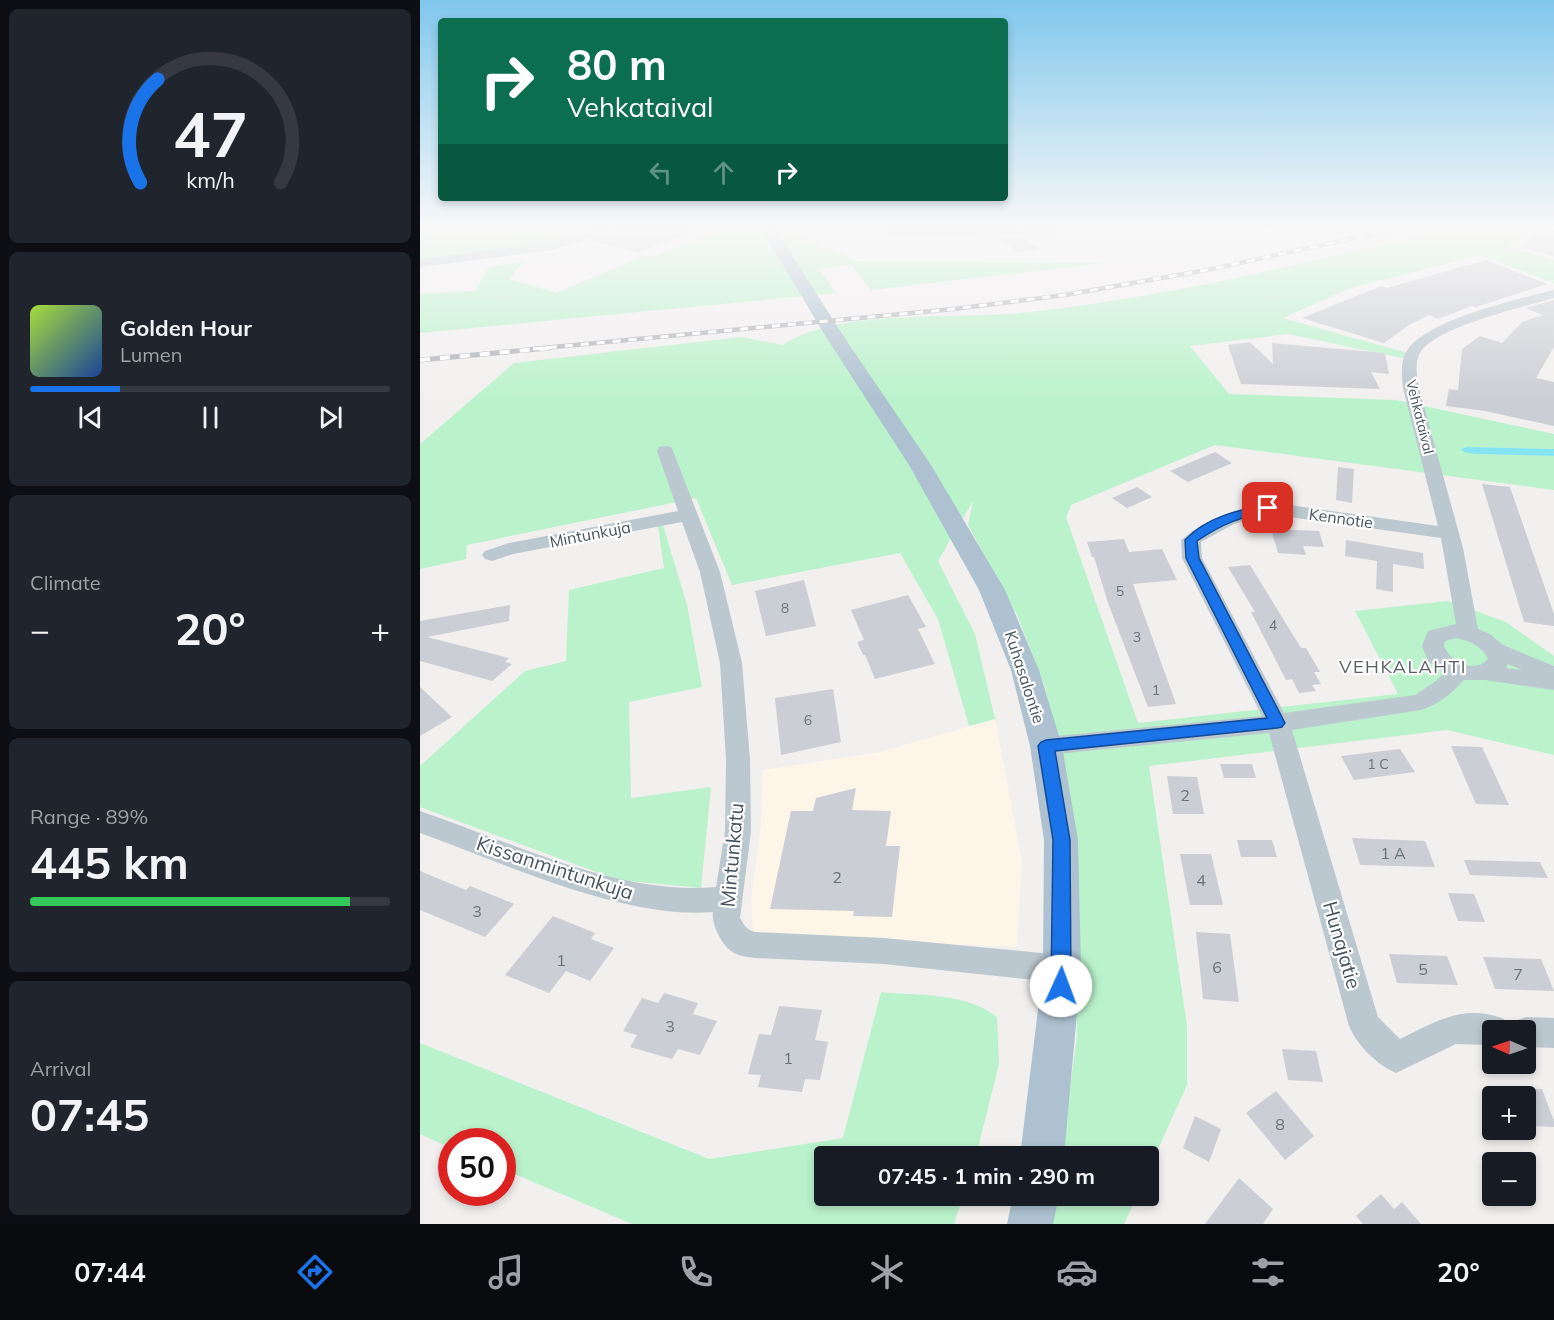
<!DOCTYPE html>
<html lang="en">
<head>
<meta charset="utf-8">
<style>
  :root { --surface:#171b24; --page:#20242c; --text:#f1f3f6; --muted:#9ea1a6; --line:#363941; --accent:#1a73e8 }
  body { margin:0; font-family:Mulish,sans-serif; background:var(--page); color:var(--text); height:100vh; display:flex; flex-direction:column; font-size:22px; white-space:nowrap }
  * { box-sizing:border-box; margin:0 }
  p { font-size:20px; color:var(--muted) }
  .icon { flex:none; width:33px; height:33px; fill:none; stroke:currentColor; stroke-width:2; stroke-linecap:round; stroke-linejoin:round }
  .map { position:relative; flex:1; overflow:hidden }
  .drawer { display:flex; flex-direction:column; gap:9px; padding:9px; background:#0d0f14; width:420px }
  .drawer>* { flex:none }
  .banner { position:absolute; left:18px; top:18px; width:570px; height:183px; border-radius:6px; box-shadow:0 3px 9px #0003; background:#0b6e4f; color:#fff; overflow:hidden }
  .needle { width:39px; rotate:272deg }
  .buttons { position:absolute; left:1062px; top:1020px; display:grid; gap:12px }
  .buttons a { display:grid; place-items:center; width:54px; height:54px; border-radius:6px; background:var(--surface); box-shadow:0 3px 9px #0003; font-size:30px }
  .speed { position:absolute; left:18px; top:1128px; display:flex; gap:12px; font-size:30px; font-weight:700; text-align:center }
  .speed>* { display:grid; place-content:center; width:78px; height:78px; border-radius:50%; background:var(--surface); box-shadow:0 3px 9px #0003; line-height:1 }
  .speed .limit { border:9px solid #d22; background:#fff; color:#111 }
  .pin { position:absolute; display:grid; place-items:center; width:51px; height:51px; color:#fff; margin:-26px; border-radius:12px; box-shadow:0 3px 9px #0006 }
  .me { position:absolute; width:66px; margin:-33px; rotate:2deg; stroke-linejoin:round; filter:drop-shadow(0 0 4px #0008) }
  .turn { display:flex; align-items:center; gap:21px; height:126px; padding:0 30px; font-size:27px }
  .turn .icon { width:78px; height:78px; stroke-width:2.5 }
  .turn b { display:block; font-size:42px; line-height:51px }
  .lanes { display:flex; align-items:center; height:57px; padding:0 30px; background:#0003; justify-content:center; gap:30px; direction:ltr }
  .lanes .off { opacity:.35 }
  .big { font-size:45px; font-weight:700; line-height:1.1 }
  .drawer .tile { flex:1; display:flex; flex-direction:column; justify-content:center; gap:9px; min-width:0; padding:0 21px; border-radius:9px; background:var(--page) }
  .drawer .dial { align-items:center; gap:0 }
  .dial svg { height:156px; overflow:visible; fill:none; stroke:var(--line); stroke-width:7; stroke-linecap:round; text-anchor:middle }
  .dial text { fill:var(--text); stroke:none }
  .song { display:flex; align-items:center; gap:18px }
  .cover { width:72px; height:72px; border-radius:9px; background:linear-gradient(135deg,hsl(80 70% 55%),hsl(220 70% 35%)) }
  .played { height:6px; border-radius:3px; background:linear-gradient(90deg,var(--accent) 25%,var(--line) 25%) }
  .keys { display:flex; justify-content:space-around; direction:ltr }
  .heat { display:flex; justify-content:space-between; align-items:center; font-size:33px; direction:ltr }
  .charge { height:9px; border-radius:4px; background:linear-gradient(90deg,#34c759 89%,var(--line) 0) }
  .trip { position:absolute; left:394px; top:1146px; width:345px; height:60px; border-radius:6px; background:var(--surface); box-shadow:0 3px 9px #0003; font-weight:700; line-height:60px; text-align:center }
  .tab-bar { display:flex; height:96px; justify-content:space-around; align-items:center; background:#090b0e; color:var(--muted) }
  .tab-bar .icon { width:42px; height:42px }
  .tab-bar .current { color:var(--accent) }
  .tab-bar b { font-size:27px; color:var(--text) }
  main { display:flex; flex:1; min-height:0 }
  .map>svg:first-child { display:block }
  .commercial { fill:#fdf5e7 }
  .green { fill:#baf2cb }
  .water { fill:#84e4f2 }
  .building { fill:#cbced4 }
  .lines { fill:none; stroke-linecap:round; stroke-linejoin:round }
  .minor { fill:#bcc8cf; fill-rule:evenodd }
  .major { fill:#adc1d0; fill-rule:evenodd }
  .rail-far1-casing { stroke:#b0b5ba; stroke-width:4.5 }
  .rail-casing { stroke:#b0b5ba; stroke-width:5 }
  .rail-far1 { stroke:#fff; stroke-width:3; stroke-dasharray:8; stroke-linecap:butt }
  .rail { stroke:#fff; stroke-width:4; stroke-dasharray:10; stroke-linecap:butt }
  .route { fill:#1a73e8; stroke:#114b97; stroke-width:1.5 }
  .labels { text-anchor:middle; stroke-width:4.5; stroke-linejoin:round; paint-order:stroke }
  .far-street-label { font-size:14px; fill:#46545e; stroke:#fff }
  .number-label { font-size:14px; fill:#67727c }
  .street-label { font-size:16px; fill:#46545e; stroke:#fff }
  .near-number-label { font-size:16px; fill:#67727c }
  .neighbourhood-label { font-size:18px; letter-spacing:1.5px; fill:#5b6064; stroke:#fff }
  .near-street-label { font-size:20px; fill:#46545e; stroke:#fff }
</style>
</head>
<body>
<main>
<section class="drawer">
<div class="tile dial"><svg viewBox="0 0 100 80">
<path d="M14 69A42 42 0 1 1 86 69"/>
<path d="M14 69A42 42 0 0 1 23 16" stroke="#1a73e8"/>
<text x="50" y="56" font-size="32" font-weight="700">47</text>
<text x="50" y="72" font-size="11">km/h</text>
</svg></div>
<div class="tile">
<div class="song"><i class="cover"></i><div><b>Golden Hour</b><p>Lumen</p></div></div>
<div class="played"></div>
<div class="keys"><svg class="icon" aria-label="previous" viewBox="0 0 24 24"><path d="M18 5L8 12l10 7zM5 5v14"/></svg><svg class="icon" aria-label="pause" viewBox="0 0 24 24"><path d="M8 5v14M16 5v14"/></svg><svg class="icon" aria-label="next" viewBox="0 0 24 24"><path d="M6 5l10 7-10 7zM19 5v14"/></svg></div>
</div>
<div class="tile"><p>Climate</p>
<div class="heat"><a>−</a><b class="big">20°</b><a>+</a></div>
</div>
<div class="tile"><p>Range · 89%</p><b class="big">445 km</b><div class="charge"></div></div>
<div class="tile"><p>Arrival</p><b class="big">07:45</b></div>
</section>
<div class="map">
<svg width="1134" height="1224" viewBox="0 0 1134 1224">
  <rect width="100%" height="100%" fill="#f2efef"/>
  <path class="commercial" d="M575,719L602,861L597,947L333,936L331,901L341,824L343,770L460,752Z"/>
  <path class="green" d="M0,230H115L150,240L0,261Z
    M288,230H385L384,238L436,261L685,263L451,290L431,264L399,269L416,293L0,333V294L55,291L69,267L104,261L89,279L137,293L226,255L234,257L295,232Z
    M1019,230H1114L1088,247L1134,260V283L1061,255L930,288L863,318L991,354L987,359L868,334L770,346L809,394L976,400L1134,434V449L1047,447L1056,454L1134,456V490L795,445L651,505L646,517L718,723L978,694L935,611L1028,601L1086,622L1134,656V755L1027,730L729,766L767,1026V1085L729,1169V1156H641L657,1036L651,804L625,687L598,617L548,525L553,501L518,561L555,634L575,719L549,726L518,619L480,553L312,585L276,498L47,545L46,559L0,569V444L94,363L321,337L363,345C413,309 536,319 600,313C699,303 798,283 895,260C937,250 978,243 1019,230Z
    M243,525L267,605L282,687L209,702L211,798L291,787L281,888L198,880L0,807V766L105,671L146,661L149,590L244,568L238,526Z
    M461,992C499,996 546,992 577,1017L579,1064L558,1148L555,1156H405V1196H543L534,1224H212L83,1169L82,1142H32L31,1148L0,1134V1043L289,1159L423,1138Z
    M636,1196H717L704,1224H632Z"/>
  <path class="water" d="M1047,447L1134,449V456L1056,454L1044,452L1041,449Z"/>
  <path class="building" d="M195,230H273V231L219,253L170,240Z
    M1127,230H1134V256L1099,247Z
    M602,236L618,249L596,252L580,238Z
    M1066,260L1127,284L1056,307L1052,306L1018,319L1009,315L989,325L964,343L882,318L962,286L967,288Z
    M1134,300V347L1116,378L1134,382V426L1065,411L1026,406L1029,389L1038,390L1042,349L1060,336L1082,343L1102,322L1123,315L1105,308Z
    M830,342L853,364L852,343L965,353L969,374L951,372L960,389L821,384L808,345Z
    M795,452L812,463L768,482L750,471Z
    M918,467L934,469L932,503L916,500Z
    M1062,484L1090,487L1134,614V626L1104,622Z
    M717,487L732,497L707,508L692,498Z
    M851,529L899,531L904,547L883,546L886,555L858,553Z
    M704,539L709,552L742,549L757,580L713,584L756,704L728,707L688,603L674,557H672L667,542Z
    M926,540L1003,553L1004,569L973,564V592L956,589L957,561L925,556Z
    M830,565L881,648H886L900,672H894L901,684L892,685L896,691L879,693L872,679L866,680L831,612H835L808,567Z
    M384,580L396,626L346,636L335,591Z
    M488,595L506,627L498,629L515,664L455,679L445,655H443L437,642L444,640L431,610Z
    M90,605L89,621L7,637L89,658L85,662L92,664L72,681L0,661V621Z
    M0,687L32,717L0,736Z
    M413,689L421,742L361,755L355,698Z
    M1031,746L1062,747L1089,805L1056,804Z
    M980,749L995,772L934,780L921,756Z
    M800,764H832L836,778H804Z
    M747,776L777,777L784,814H753Z
    M436,788L432,810L471,811L466,846H480L472,917L433,916L434,911L350,909L371,811H393L396,798Z
    M932,838L1005,841L1015,867L940,865Z
    M817,840H852L857,857H821Z
    M760,854H791L803,905H770Z
    M1044,860L1120,862L1128,878L1050,875Z
    M0,871L46,890L50,886L94,904L65,937L0,910Z
    M1028,893L1054,894L1065,922L1038,921Z
    M133,916L175,933L171,939L194,948L170,981L146,971L129,993L85,975Z
    M776,932L810,934L819,1002L783,999Z
    M969,954L1027,956L1038,985L977,983Z
    M1063,957L1121,959L1134,991L1075,989Z
    M244,993L278,1003L273,1014L297,1021L280,1055L258,1049L252,1059L210,1047L217,1035L203,1031L222,998L238,1003Z
    M359,1006L402,1010L395,1040L408,1042L400,1080L385,1079L382,1092L338,1087L341,1075L328,1074L339,1034L351,1035Z
    M862,1049L896,1051L903,1082L868,1080Z
    M1106,1088L1122,1089L1134,1121V1127L1106,1126Z
    M856,1091L894,1136L865,1160L826,1113Z
    M775,1116L801,1129L789,1162L763,1148Z
    M819,1178L853,1209L843,1224H785Z
    M961,1194L974,1209L982,1202L1001,1224H943L936,1216Z"/>
  <g class="lines">
    <path class="minor" d="M174,230H193L133,250L0,267V259L132,243Z
      M457,230H640L634,233L476,236Z
      M1134,290V298C1103,307 1019,326 1001,351C994,362 997,377 999,388L1043,548L1058,629L1070,634L1083,645L1134,666V690L1065,680H1044C1032,693 1018,705 1001,710L872,730L958,1017L980,1039C1015,1022 1044,1003 1084,1019L1089,1030H1072V1045L1036,1044L976,1073C957,1065 937,1045 929,1026L849,733L626,755L617,752L614,746L617,740L626,737L842,716L762,558L761,540L774,530L801,516L848,502L1018,526L983,388C982,376 980,363 986,352C1004,320 1099,299 1134,290ZM848,514L1021,538L1036,624L1008,631L1002,646L1008,661L1024,673L1016,681L995,695L864,713L782,558L781,542L814,524ZM1036,638C1050,641 1062,646 1068,659C1056,674 1030,662 1024,646L1025,641ZM1088,664L1102,670L1086,668Z
      M245,446L251,447L253,451L300,572L322,663L330,760L331,831L320,918C324,925 327,930 335,932L464,938L642,955L653,959L657,969L653,979L642,983L464,964L335,958C328,957 317,956 311,951C301,944 291,923 293,912C204,920 84,863 0,833V811C92,842 197,896 296,887L305,831L306,760L300,663L280,572L262,522L93,554L72,561L65,559L62,555L65,551L89,543L258,511L237,451L239,447Z
      M1106,1017L1134,1018V1048L1106,1047V1030H1091L1095,1021Z"/>
    <path class="major" d="M342,230H356L424,337L511,465L585,590L619,670L642,746L658,840L661,969L644,1156H600L623,969L624,840L610,746L591,670L559,590L489,465L406,337Z
      M593,1196H639L633,1224H587Z"/>
    <g class="rail-far1-casing">
      <path id="rail-far1" d="M113,349L534,309L645,295L792,269L971,230"/>
    </g>
    <g class="rail-casing">
      <path id="rail" d="M0,360L129,348"/>
    </g>
    <use href="#rail-far1" class="rail-far1"/>
    <use href="#rail" class="rail"/>
  </g>
  <linearGradient id="sky" x2="0" y2="1"><stop stop-color="#80c7ec"/><stop offset="0.57" stop-color="#f9f8f8"/><stop offset="1" stop-color="#f9f8f8" stop-opacity="0"/></linearGradient>
  <rect width="1134" height="401" fill="url(#sky)"/>
  <path class="route" d="M848,504L852,505V510C820,518 805,522 777,541L779,558L865,723L862,727L857,728L635,751L650,840L651,986L648,992L641,995L634,992L631,986L633,840L618,746L621,742L626,740L847,718L766,558L765,540C786,517 819,510 848,504Z"/>
  <g class="labels">
    <g class="far-street-label">
      <text transform="translate(1000 417) rotate(76)" y="5">Vehkataival</text>
    </g>
    <g class="number-label">
      <text x="700" y="596">5</text>
      <text x="365" y="613">8</text>
      <text x="853" y="630">4</text>
      <text x="717" y="642">3</text>
      <text x="736" y="695">1</text>
      <text x="388" y="725">6</text>
      <text x="958" y="769">1 C</text>
    </g>
    <g class="street-label">
      <text transform="translate(921 518) rotate(8)" y="6">Kennotie</text>
      <text transform="translate(170 534) rotate(-11)" y="6">Mintunkuja</text>
      <text transform="translate(605 677) rotate(72)" y="6">Kuhasalontie</text>
    </g>
    <g class="near-number-label">
      <text x="765" y="801">2</text>
      <text x="973" y="859">1 A</text>
      <text x="417" y="883">2</text>
      <text x="781" y="886">4</text>
      <text x="57" y="917">3</text>
      <text x="141" y="966">1</text>
      <text x="797" y="973">6</text>
      <text x="1003" y="975">5</text>
      <text x="1098" y="980">7</text>
      <text x="250" y="1032">3</text>
      <text x="368" y="1064">1</text>
      <text x="860" y="1130">8</text>
    </g>
    <g class="neighbourhood-label">
      <text x="983" y="673">VEHKALAHTI</text>
    </g>
    <g class="near-street-label">
      <text transform="translate(312 855) rotate(-85)" y="7">Mintunkatu</text>
      <text transform="translate(135 868) rotate(18)" y="7">Kissanmintunkuja</text>
      <text transform="translate(922 945) rotate(74)" y="7">Hunajatie</text>
    </g>
  </g>
</svg>
<div class="buttons">
<a><svg class="needle" viewBox="-14 -14 28 28"><path d="M0-13l5 13h-10z" fill="#e53935"/><path d="M0 13l5-13h-10z" fill="#9ea1a6"/></svg></a>
<a>+</a>
<a>−</a>
</div>
<div class="speed"><div class="limit">50</div></div>
<div class="pin" style="left:848px;top:508px;background:#d93025"><svg class="icon" aria-label="arrive" viewBox="0 0 24 24"><path d="M6 21V4h12l-3 4 3 4H6"/></svg></div>
<svg class="me" style="left:641px;top:986px" viewBox="-20 -20 40 40"><circle r="19" fill="#fff"/><path d="M0-13L10 11 0 6-10 11z" fill="#1a73e8"/></svg>
<div class="trip">07:45 · 1 min · 290 m</div>
<div class="banner">
<div class="turn"><svg class="icon" aria-label="right" viewBox="0 0 24 24"><path d="M7 20v-9h11M14 6l5 5-5 5"/></svg><div><b>80 m</b>Vehkataival</div></div>
<div class="lanes"><svg class="icon off" aria-label="left" viewBox="0 0 24 24"><path d="M17 20v-9H6M10 6l-5 5 5 5"/></svg><svg class="icon off" aria-label="ahead" viewBox="0 0 24 24"><path d="M12 20V5M6 11l6-6 6 6"/></svg><svg class="icon" aria-label="right" viewBox="0 0 24 24"><path d="M7 20v-9h11M14 6l5 5-5 5"/></svg></div>
</div>
</div>
</main>
<nav class="tab-bar">
<b>07:44</b>
<svg class="icon current" aria-label="directions" viewBox="0 0 24 24"><path d="M12 3l9 9-9 9-9-9zM9 14v-3h6M13 9l2 2-2 2"/></svg>
<svg class="icon" aria-label="music" viewBox="0 0 24 24"><path d="M9 18V5l10-2v13"/><circle cx="6" cy="18" r="3"/><circle cx="16" cy="16" r="3"/></svg>
<svg class="icon" aria-label="phone" viewBox="0 0 24 24"><path d="M5 4h4l2 5-3 2q2 4 5 5l2-3 5 2v4C11 20 4 13 5 4z"/></svg>
<svg class="icon" aria-label="climate" viewBox="0 0 24 24"><path d="M12 3v18M4 7l16 10M4 17L20 7"/></svg>
<svg class="icon" aria-label="car" viewBox="0 0 24 24"><path d="M5 17H2v-5l4-1 3-4h7l3 4 3 1v5h-3M9 17h6M6 11h13"/><circle cx="7" cy="17" r="2"/><circle cx="17" cy="17" r="2"/></svg>
<svg class="icon" aria-label="filters" viewBox="0 0 24 24"><path d="M4 7h16M4 17h16"/><circle cx="9" cy="7" r="2"/><circle cx="15" cy="17" r="2"/></svg>
<b>20°</b>
</nav>
</body>
</html>
